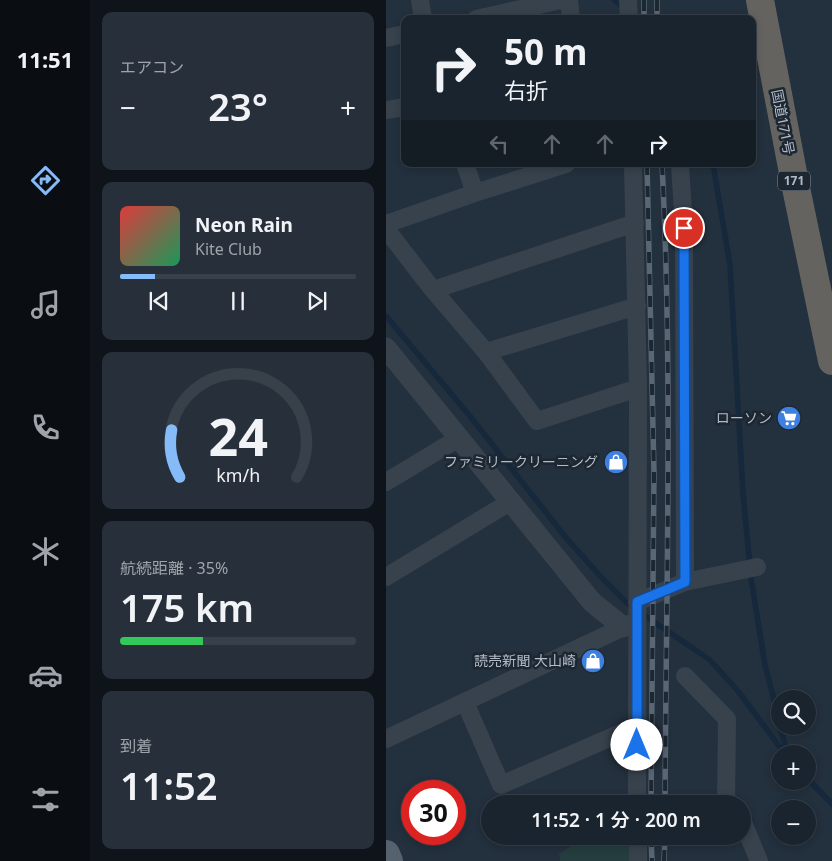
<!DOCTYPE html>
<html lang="ja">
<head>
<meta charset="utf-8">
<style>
  :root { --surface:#1a242e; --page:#27303a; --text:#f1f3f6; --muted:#9fa4aa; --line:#38414a; --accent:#86bbfa }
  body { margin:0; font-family:"Noto Sans","Noto Sans JP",sans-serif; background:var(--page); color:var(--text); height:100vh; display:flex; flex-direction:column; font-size:19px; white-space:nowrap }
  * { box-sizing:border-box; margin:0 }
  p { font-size:16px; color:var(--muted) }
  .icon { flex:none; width:28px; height:28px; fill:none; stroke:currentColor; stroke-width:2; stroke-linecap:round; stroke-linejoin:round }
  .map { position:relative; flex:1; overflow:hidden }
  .panel { display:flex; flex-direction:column; gap:12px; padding:12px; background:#0e1419; width:296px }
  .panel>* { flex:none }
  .hud { position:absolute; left:15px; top:15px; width:355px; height:152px; border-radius:10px; box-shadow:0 2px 8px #0003,0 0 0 1px var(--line); background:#1a242e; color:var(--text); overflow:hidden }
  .fabs { position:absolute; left:385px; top:690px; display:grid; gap:10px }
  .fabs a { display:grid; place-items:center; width:45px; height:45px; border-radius:50%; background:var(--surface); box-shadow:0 2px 8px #0003,0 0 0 1px var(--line); font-size:25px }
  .speed { position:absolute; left:15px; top:780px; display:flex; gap:10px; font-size:25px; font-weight:700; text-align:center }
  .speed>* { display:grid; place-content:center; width:65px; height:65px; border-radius:50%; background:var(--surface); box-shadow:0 2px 8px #0003,0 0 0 1px var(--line); line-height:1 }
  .speed .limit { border:8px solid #d22; background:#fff; color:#111 }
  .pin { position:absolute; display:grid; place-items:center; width:42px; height:42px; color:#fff; margin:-21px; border:2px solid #fff; border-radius:50%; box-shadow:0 1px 5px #0007 }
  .me { position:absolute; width:55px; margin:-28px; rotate:0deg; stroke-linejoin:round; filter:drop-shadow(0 0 4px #0008) }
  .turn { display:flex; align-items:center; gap:18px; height:105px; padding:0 20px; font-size:22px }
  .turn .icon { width:65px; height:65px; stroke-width:2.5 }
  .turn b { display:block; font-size:35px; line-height:42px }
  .lanes { display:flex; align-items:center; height:48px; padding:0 20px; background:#0003; justify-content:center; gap:25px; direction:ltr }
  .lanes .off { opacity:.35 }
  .big { font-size:38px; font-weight:600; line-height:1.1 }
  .panel .tile { flex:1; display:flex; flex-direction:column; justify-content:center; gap:8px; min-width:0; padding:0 18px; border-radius:10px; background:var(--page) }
  .panel .dial { align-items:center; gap:0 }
  .dial svg { height:130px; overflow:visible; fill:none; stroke:var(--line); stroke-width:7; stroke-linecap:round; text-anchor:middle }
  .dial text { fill:var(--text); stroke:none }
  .song { display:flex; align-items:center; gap:15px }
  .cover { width:60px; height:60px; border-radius:8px; background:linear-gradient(135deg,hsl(0 70% 55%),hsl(150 70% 35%)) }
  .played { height:5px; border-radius:2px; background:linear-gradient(90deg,var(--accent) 15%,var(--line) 15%) }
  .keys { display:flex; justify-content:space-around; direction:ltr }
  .heat { display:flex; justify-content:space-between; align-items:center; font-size:28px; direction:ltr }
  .charge { height:8px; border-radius:4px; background:linear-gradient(90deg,#34c759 35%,var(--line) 0) }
  .trip { position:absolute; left:95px; top:795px; width:270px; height:50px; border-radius:25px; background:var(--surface); box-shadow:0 2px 8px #0003,0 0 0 1px var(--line); font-weight:600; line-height:50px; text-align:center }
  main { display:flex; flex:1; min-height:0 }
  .menu { display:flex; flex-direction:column; width:90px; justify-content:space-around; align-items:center; background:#0a0e12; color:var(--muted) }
  .menu .icon { width:35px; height:35px }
  .menu .on { color:var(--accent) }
  .menu b { font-size:22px; color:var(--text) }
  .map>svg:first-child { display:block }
  .green { fill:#253d3e }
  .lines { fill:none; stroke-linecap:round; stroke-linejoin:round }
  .stream { stroke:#16283b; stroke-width:5.5 }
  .minor { stroke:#37424d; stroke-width:18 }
  .tertiary { stroke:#37424d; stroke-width:21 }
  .primary { stroke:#55616d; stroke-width:28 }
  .trunk { stroke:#646360; stroke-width:28 }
  .rail-casing { stroke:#596674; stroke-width:5.5 }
  .rail { stroke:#1c2732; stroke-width:4; stroke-dasharray:11; stroke-linecap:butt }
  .route-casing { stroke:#114b97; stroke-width:12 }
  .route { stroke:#1a73e8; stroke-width:9 }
  .labels { text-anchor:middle; stroke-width:5; stroke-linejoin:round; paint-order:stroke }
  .shield { fill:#1c2732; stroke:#858f9b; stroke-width:1 }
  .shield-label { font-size:12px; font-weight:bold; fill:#b2bcc8 }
  .street-label { font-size:14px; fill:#b2bcc8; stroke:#1c2732 }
  .poi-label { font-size:14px; fill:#b2bcc8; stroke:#1c2732; text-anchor:end }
</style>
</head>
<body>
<main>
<nav class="menu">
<b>11:51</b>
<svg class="icon on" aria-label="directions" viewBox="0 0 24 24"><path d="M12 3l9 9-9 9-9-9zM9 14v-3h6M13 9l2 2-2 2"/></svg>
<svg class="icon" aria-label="music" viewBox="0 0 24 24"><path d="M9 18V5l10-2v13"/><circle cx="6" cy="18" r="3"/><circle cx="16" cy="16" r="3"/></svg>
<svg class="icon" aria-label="phone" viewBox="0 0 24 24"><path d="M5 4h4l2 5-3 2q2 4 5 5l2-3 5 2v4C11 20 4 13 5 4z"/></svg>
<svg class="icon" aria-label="climate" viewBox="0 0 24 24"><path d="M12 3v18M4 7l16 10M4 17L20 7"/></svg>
<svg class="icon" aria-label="car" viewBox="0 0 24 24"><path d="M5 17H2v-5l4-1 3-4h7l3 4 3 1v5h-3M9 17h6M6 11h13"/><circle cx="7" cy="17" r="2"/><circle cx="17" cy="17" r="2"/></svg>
<svg class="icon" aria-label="filters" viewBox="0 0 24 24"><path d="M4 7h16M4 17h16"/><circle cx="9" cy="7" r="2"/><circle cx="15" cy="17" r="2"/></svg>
</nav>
<section class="panel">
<div class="tile"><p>エアコン</p>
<div class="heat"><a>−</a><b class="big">23°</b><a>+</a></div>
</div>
<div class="tile">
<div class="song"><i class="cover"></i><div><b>Neon Rain</b><p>Kite Club</p></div></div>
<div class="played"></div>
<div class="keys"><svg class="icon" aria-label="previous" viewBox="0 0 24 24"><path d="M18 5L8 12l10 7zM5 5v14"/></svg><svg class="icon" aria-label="pause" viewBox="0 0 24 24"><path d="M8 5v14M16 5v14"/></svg><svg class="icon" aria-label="next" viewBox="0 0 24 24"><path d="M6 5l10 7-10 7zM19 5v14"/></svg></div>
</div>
<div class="tile dial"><svg viewBox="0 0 100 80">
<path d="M14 69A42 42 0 1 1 86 69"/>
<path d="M14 69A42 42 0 0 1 9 40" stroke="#86bbfa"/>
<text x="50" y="56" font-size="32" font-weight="700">24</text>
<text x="50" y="72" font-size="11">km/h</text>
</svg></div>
<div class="tile"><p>航続距離 · 35%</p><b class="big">175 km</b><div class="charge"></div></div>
<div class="tile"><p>到着</p><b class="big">11:52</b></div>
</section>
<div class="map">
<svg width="446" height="861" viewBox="0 0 446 861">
  <rect width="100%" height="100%" fill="#23303d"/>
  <path class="green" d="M249,790V804H219L218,803Z
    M201,836H249L250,861H174L173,854L194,840Z"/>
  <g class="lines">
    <path class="stream" d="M228,0L238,8
      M246,13L254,19
      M327,164L344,265L357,493L365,578L379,665L394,723
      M0,316L83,415L181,539L216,578L240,602L247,607
      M255,613L324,660L352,691L399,754
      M394,726L401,753
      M421,778L446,804"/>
    <path class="minor" d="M34,0L37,19
      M183,0L185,19
      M242,0L243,19
      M90,19L175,0
      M0,38L19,34
      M0,110L19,107
      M79,164L89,193
      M247,164L252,388L251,804
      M294,164L298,228L299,582
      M0,224L89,193L180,164
      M0,229L47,290L100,352L151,421L252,388
      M47,290L249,223
      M100,352L251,306
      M0,482L73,438
      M0,577L124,502
      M251,602L299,582L371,567
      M299,676L341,719L340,804
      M79,702L115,785L251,726
      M0,739L248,622
      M356,820L373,861
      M252,836V861"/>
    <path class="tertiary" d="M0,348L206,602L237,627"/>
    <path class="primary" d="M0,854L3,861"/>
    <path class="trunk" d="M374,0L409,183L446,361"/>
    <g class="rail-casing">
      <path id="rail" d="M258,0V19
        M271,0V19
        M261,164L268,473L265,804
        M276,164C287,377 280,590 279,804
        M265,836L266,861
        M278,861L279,836"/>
    </g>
    <use href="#rail" class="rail"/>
  </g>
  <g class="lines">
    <g class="route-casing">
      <path id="route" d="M251,745V602L299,582L298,228"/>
    </g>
    <use href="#route" class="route"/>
  </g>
  <defs>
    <g id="supermarket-disc" transform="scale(1.25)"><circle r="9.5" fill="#3f7fe0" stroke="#1c2732"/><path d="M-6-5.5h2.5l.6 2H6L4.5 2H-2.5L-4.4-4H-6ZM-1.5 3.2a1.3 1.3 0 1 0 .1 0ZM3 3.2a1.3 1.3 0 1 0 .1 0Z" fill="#fff"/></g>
    <g id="shop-disc" transform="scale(1.25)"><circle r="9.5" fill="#3f7fe0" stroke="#1c2732"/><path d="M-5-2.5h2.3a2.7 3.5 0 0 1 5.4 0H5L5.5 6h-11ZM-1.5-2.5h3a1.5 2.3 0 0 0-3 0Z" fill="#fff"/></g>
  </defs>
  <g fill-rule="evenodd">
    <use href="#supermarket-disc" x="403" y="418"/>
    <use href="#shop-disc" x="230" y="462"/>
    <use href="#shop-disc" x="207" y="661"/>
  </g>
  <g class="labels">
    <rect class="shield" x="392" y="171.5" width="32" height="19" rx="4"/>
    <g class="shield-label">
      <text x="408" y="185">171</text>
    </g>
    <g class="street-label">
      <text transform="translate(397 122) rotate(79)" y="5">国道171号</text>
    </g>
    <g class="poi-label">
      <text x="386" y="423">ローソン</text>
      <text x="212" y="467">ファミリークリーニング</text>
      <text x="190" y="666">読売新聞 大山崎</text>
    </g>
  </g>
</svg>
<div class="fabs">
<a><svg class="icon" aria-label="search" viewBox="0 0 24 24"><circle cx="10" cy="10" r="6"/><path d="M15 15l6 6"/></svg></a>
<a>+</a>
<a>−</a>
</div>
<div class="speed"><div class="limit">30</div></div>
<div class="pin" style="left:298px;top:228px;background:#d93025"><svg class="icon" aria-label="arrive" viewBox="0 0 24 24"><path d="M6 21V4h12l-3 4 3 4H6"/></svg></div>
<svg class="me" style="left:251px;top:745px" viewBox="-20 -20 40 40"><circle r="19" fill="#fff"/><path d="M0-13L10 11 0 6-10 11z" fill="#1a73e8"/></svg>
<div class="trip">11:52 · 1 分 · 200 m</div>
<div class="hud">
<div class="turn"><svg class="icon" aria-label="right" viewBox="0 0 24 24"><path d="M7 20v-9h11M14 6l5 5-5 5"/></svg><div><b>50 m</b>右折</div></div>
<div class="lanes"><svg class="icon off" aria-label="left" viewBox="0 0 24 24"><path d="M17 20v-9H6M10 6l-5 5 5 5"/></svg><svg class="icon off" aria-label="ahead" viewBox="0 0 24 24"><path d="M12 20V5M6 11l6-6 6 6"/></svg><svg class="icon off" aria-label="ahead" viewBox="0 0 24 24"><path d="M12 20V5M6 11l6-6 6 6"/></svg><svg class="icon" aria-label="right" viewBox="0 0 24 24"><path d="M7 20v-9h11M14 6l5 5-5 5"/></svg></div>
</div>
</div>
</main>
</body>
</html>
